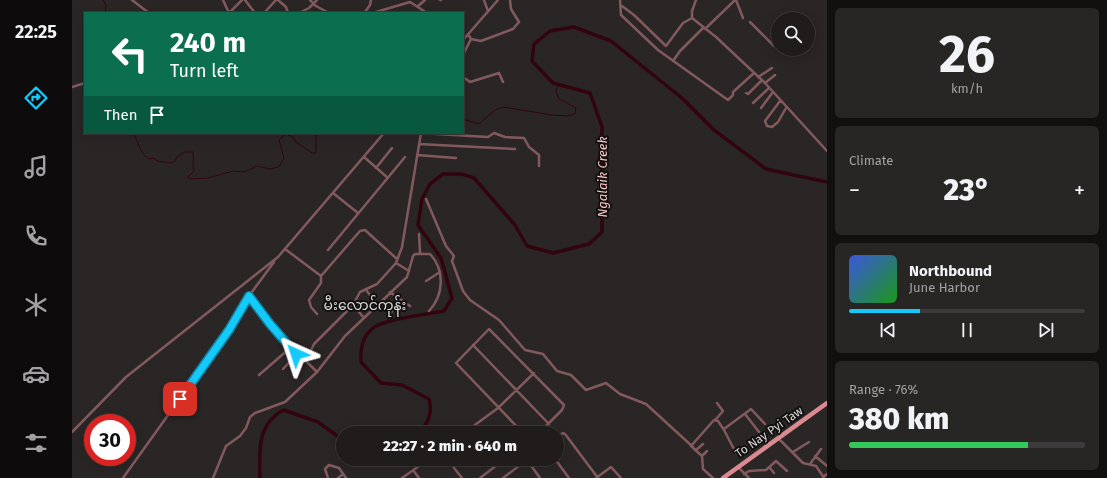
<!DOCTYPE html>
<html lang="en">
<head>
<meta charset="utf-8">
<style>
  :root { --surface:#201c1c; --page:#282525; --text:#f1f3f6; --muted:#a2a1a3; --line:#3d3a3b; --accent:#14cafb }
  body { margin:0; font-family:"Fira Sans","Noto Sans Myanmar",sans-serif; background:var(--page); color:var(--text); height:100vh; display:flex; flex-direction:column; font-size:15px; white-space:nowrap }
  * { box-sizing:border-box; margin:0 }
  p { font-size:13px; color:var(--muted) }
  .icon { flex:none; width:22px; height:22px; fill:none; stroke:currentColor; stroke-width:2; stroke-linecap:round; stroke-linejoin:round }
  .map { position:relative; flex:1; overflow:hidden }
  .sheet { display:flex; flex-direction:column; gap:8px; padding:8px; background:#120f0f; width:280px }
  .sheet>* { flex:none }
  .banner { position:absolute; left:12px; top:12px; width:380px; height:122px; border-radius:0px; box-shadow:0 2px 10px #0003,0 0 0 1px var(--line); background:#0b6e4f; color:#fff; overflow:hidden }
  .fabs { position:absolute; left:699px; top:12px; display:grid; gap:8px }
  .fabs a { display:grid; place-items:center; width:44px; height:44px; border-radius:50%; background:var(--surface); box-shadow:0 2px 10px #0003,0 0 0 1px var(--line); font-size:20px }
  .speed { position:absolute; left:12px; top:414px; display:flex; gap:8px; font-size:20px; font-weight:700; text-align:center }
  .speed>* { display:grid; place-content:center; width:52px; height:52px; border-radius:50%; background:var(--surface); box-shadow:0 2px 10px #0003,0 0 0 1px var(--line); line-height:1 }
  .speed .limit { border:6px solid #d22; background:#fff; color:#111 }
  .pin { position:absolute; display:grid; place-items:center; width:34px; height:34px; color:#fff; margin:-17px; border-radius:8px; box-shadow:0 2px 6px #0006 }
  .me { position:absolute; width:44px; margin:-22px; rotate:318deg; stroke-linejoin:round; filter:drop-shadow(0 0 3px #0008) }
  .turn { display:flex; align-items:center; gap:14px; height:84px; padding:0 20px; font-size:18px }
  .turn .icon { width:52px; height:52px; stroke-width:2.5 }
  .turn b { display:block; font-size:28px; line-height:34px }
  .then { display:flex; align-items:center; height:38px; padding:0 20px; background:#0003; gap:8px; font-size:15px }
  .big { font-size:30px; font-weight:800; line-height:1.1 }
  .sheet .card { flex:1; display:flex; flex-direction:column; justify-content:center; gap:6px; min-width:0; padding:0 14px; border-radius:6px; background:var(--page) }
  .sheet .dial { align-items:center; gap:0 }
  .dial b { font-size:52px; line-height:1 }
  .song { display:flex; align-items:center; gap:12px }
  .cover { width:48px; height:48px; border-radius:6px; background:linear-gradient(135deg,hsl(230 70% 55%),hsl(120 70% 35%)) }
  .played { height:4px; border-radius:2px; background:linear-gradient(90deg,var(--accent) 30%,var(--line) 30%) }
  .keys { display:flex; justify-content:space-around; direction:ltr }
  .heat { display:flex; justify-content:space-between; align-items:center; font-size:22px; direction:ltr }
  .charge { height:6px; border-radius:3px; background:linear-gradient(90deg,#34c759 76%,var(--line) 0) }
  .trip { position:absolute; left:264px; top:426px; width:228px; height:40px; border-radius:20px; background:var(--surface); box-shadow:0 2px 10px #0003,0 0 0 1px var(--line); font-weight:800; line-height:40px; text-align:center }
  main { display:flex; flex:1; min-height:0 }
  .tab-bar { display:flex; flex-direction:column; width:72px; justify-content:space-around; align-items:center; background:#0d0b0b; color:var(--muted) }
  .tab-bar .icon { width:28px; height:28px }
  .tab-bar .on { color:var(--accent) }
  .tab-bar b { font-size:18px; color:var(--text) }
  .map>svg:first-child { display:block }
  .lines { fill:none; stroke-linecap:round; stroke-linejoin:round }
  .stream { stroke:#32050e; stroke-width:1 }
  .river { stroke:#32050e; stroke-width:3.5 }
  .minor { stroke:#825a5d; stroke-width:2.5 }
  .primary { stroke:#dc8a91; stroke-width:4.5 }
  .route-casing { stroke:#0d83a3; stroke-width:10 }
  .route { stroke:#14cafb; stroke-width:7 }
  .labels { text-anchor:middle; stroke-width:4; stroke-linejoin:round; paint-order:stroke }
  .street-label { font-size:12px; fill:#dddada; stroke:#121010 }
  .water-label { font-size:13px; font-style:italic; fill:#f7c3c7; stroke:#121010 }
  .quarter-label { font-size:14px; fill:#dddada; stroke:#121010 }
</style>
</head>
<body>
<main>
<nav class="tab-bar">
<b>22:25</b>
<svg class="icon on" aria-label="directions" viewBox="0 0 24 24"><path d="M12 3l9 9-9 9-9-9zM9 14v-3h6M13 9l2 2-2 2"/></svg>
<svg class="icon" aria-label="music" viewBox="0 0 24 24"><path d="M9 18V5l10-2v13"/><circle cx="6" cy="18" r="3"/><circle cx="16" cy="16" r="3"/></svg>
<svg class="icon" aria-label="phone" viewBox="0 0 24 24"><path d="M5 4h4l2 5-3 2q2 4 5 5l2-3 5 2v4C11 20 4 13 5 4z"/></svg>
<svg class="icon" aria-label="climate" viewBox="0 0 24 24"><path d="M12 3v18M4 7l16 10M4 17L20 7"/></svg>
<svg class="icon" aria-label="car" viewBox="0 0 24 24"><path d="M5 17H2v-5l4-1 3-4h7l3 4 3 1v5h-3M9 17h6M6 11h13"/><circle cx="7" cy="17" r="2"/><circle cx="17" cy="17" r="2"/></svg>
<svg class="icon" aria-label="filters" viewBox="0 0 24 24"><path d="M4 7h16M4 17h16"/><circle cx="9" cy="7" r="2"/><circle cx="15" cy="17" r="2"/></svg>
</nav>
<div class="map">
<svg width="755" height="478" viewBox="0 0 755 478">
  <rect width="100%" height="100%" fill="#2b2626"/>
  <g class="lines">
    <path class="stream" d="M31,0L34,5L33,13
      M391,119L407,124L423,110L431,107L480,115L495,116L503,114L504,108L487,99L484,91L487,84
      M61,133C66,141 69,155 77,159L82,158L85,161L99,163L103,161L105,157L112,152H121C122,159 120,163 122,171L116,177L118,179L136,178L161,171L172,172L185,166L198,169L207,167L212,158L207,140L214,134L221,137L224,142L240,153H244V133"/>
    <path class="river" d="M348,433C356,422 361,413 357,399L330,385L309,383L289,362C288,349 290,337 301,328C312,319 357,314 372,311L380,298L369,258L346,225L350,199L358,184L371,174H390L402,178L443,225L455,246L481,253L517,244L530,232V127L518,93L481,83L460,61L462,44L478,31L502,27L539,41L611,99L642,130L694,169L755,182
      M188,478C187,452 185,423 212,410L246,422L271,440"/>
    <path class="minor" d="M60,0L77,13
      M151,0L157,13
      M173,0L183,13
      M206,0L214,7L216,13
      M238,0L244,6L257,13
      M368,0H369
      M412,0L416,11
      M548,0L549,15L586,50L656,100L661,95V92L682,73
      M624,0L620,11V18L644,37L693,83L755,151
      M664,0L671,18
      M346,6L353,0
      M550,6L562,15L594,46L611,23L620,18
      M293,12L298,5L299,0
      M157,13L170,0
      M192,13L204,0
      M227,13L237,8L245,0
      M287,13L304,12L338,2L355,13
      M678,22L702,46L706,42
      M633,29L663,0
      M399,39L409,41L441,29L447,22L439,9L438,0
      M391,40L426,0
      M391,55L399,39L396,34
      M601,61L608,51L631,28
      M391,77L398,82L427,73L431,82
      M686,77L700,68
      M693,83L703,75
      M0,87L13,83
      M674,93L676,94L690,80
      M708,101L693,121L695,126L700,127L706,122L714,108
      M681,103L697,88
      M689,108L701,92
      M346,133L416,137L422,133L433,137L452,138L457,147L467,155V166
      M347,144L443,149
      M345,155L384,158
      M292,157L316,178
      M304,168L320,148
      M261,193L286,213
      M354,199L374,246L382,256L380,261L391,291L398,300L427,320L453,350L471,354L485,371L499,375L514,390L534,383L548,394L574,404L621,447
      M347,234L348,253
      M213,249L249,276L288,231L293,230L325,259
      M256,250L333,157
      M324,263L337,271
      M354,281L368,272
      M294,290L306,305
      M318,292L338,306
      M177,296C192,316 212,350 234,361
      M281,305L292,318
      M245,314L239,307L237,300L249,283V276
      M318,314L328,299
      M401,345L477,424
      M211,369L224,355
      M245,372L234,361L242,344L281,305L288,292L305,284L324,263L330,247L349,133
      M187,375L218,348
      M673,414L687,432
      M644,419L651,411L645,403
      M652,429L679,409L693,424
      M0,432L54,377L206,257L312,133
      M392,433L426,408L462,373
      M451,433L384,363L417,329L492,405L490,410L467,433
      M485,437L491,433L493,434L526,478
      M706,438L731,463L744,466L752,478
      M624,450L631,444
      M721,452L737,442
      M630,456L635,451
      M743,456L755,466
      M375,459L390,478
      M483,459L497,478
      M455,460L468,478
      M738,464L749,449
      M666,467L677,478
      M698,468L702,473
      M341,470L347,478
      M672,474L677,471L694,470L704,461L715,471
      M751,477L755,474
      M51,478L157,330L177,296L202,262
      M141,478L154,446L168,436L174,428L178,417L183,413L213,402L245,372L273,336L335,277L341,256L343,254H358C373,270 372,295 357,311
      M256,478L253,469L257,465L267,468L274,478
      M266,478L271,474
      M330,478L357,459
      M408,478L433,459
      M431,478L456,459
      M524,478L539,467L549,478
      M641,478L631,469L630,456L619,446L642,420L646,421L652,430L664,453"/>
    <path class="primary" d="M651,478L755,403"/>
  </g>
  <g class="lines">
    <g class="route-casing">
      <path id="route" d="M108,399L157,330L177,296L198,324L224,354"/>
    </g>
    <use href="#route" class="route"/>
  </g>
  <g class="labels">
    <g class="street-label">
      <text transform="translate(697 432) rotate(-35)" y="4">To Nay Pyi Taw</text>
    </g>
    <g class="water-label">
      <text transform="translate(530 177) rotate(-90)" y="5">Ngalaik Creek</text>
    </g>
    <g class="quarter-label">
      <text x="293" y="310">မီးလောင်ကုန်း</text>
    </g>
  </g>
</svg>
<div class="fabs">
<a><svg class="icon" aria-label="search" viewBox="0 0 24 24"><circle cx="10" cy="10" r="6"/><path d="M15 15l6 6"/></svg></a>
</div>
<div class="speed"><div class="limit">30</div></div>
<div class="pin" style="left:108px;top:399px;background:#d93025"><svg class="icon" aria-label="arrive" viewBox="0 0 24 24"><path d="M6 21V4h12l-3 4 3 4H6"/></svg></div>
<svg class="me" style="left:224px;top:354px" viewBox="-20 -20 40 40"><path d="M0-17L14 15 0 8-14 15z" fill="#14cafb" stroke="#fff" stroke-width="4"/></svg>
<div class="trip">22:27 · 2 min · 640 m</div>
<div class="banner">
<div class="turn"><svg class="icon" aria-label="left" viewBox="0 0 24 24"><path d="M17 20v-9H6M10 6l-5 5 5 5"/></svg><div><b>240 m</b>Turn left</div></div>
<div class="then">Then<svg class="icon" aria-label="arrive" viewBox="0 0 24 24"><path d="M6 21V4h12l-3 4 3 4H6"/></svg></div>
</div>
</div>
<section class="sheet">
<div class="card dial"><b>26</b><p>km/h</p></div>
<div class="card"><p>Climate</p>
<div class="heat"><a>−</a><b class="big">23°</b><a>+</a></div>
</div>
<div class="card">
<div class="song"><i class="cover"></i><div><b>Northbound</b><p>June Harbor</p></div></div>
<div class="played"></div>
<div class="keys"><svg class="icon" aria-label="previous" viewBox="0 0 24 24"><path d="M18 5L8 12l10 7zM5 5v14"/></svg><svg class="icon" aria-label="pause" viewBox="0 0 24 24"><path d="M8 5v14M16 5v14"/></svg><svg class="icon" aria-label="next" viewBox="0 0 24 24"><path d="M6 5l10 7-10 7zM19 5v14"/></svg></div>
</div>
<div class="card"><p>Range · 76%</p><b class="big">380 km</b><div class="charge"></div></div>
</section>
</main>
</body>
</html>
